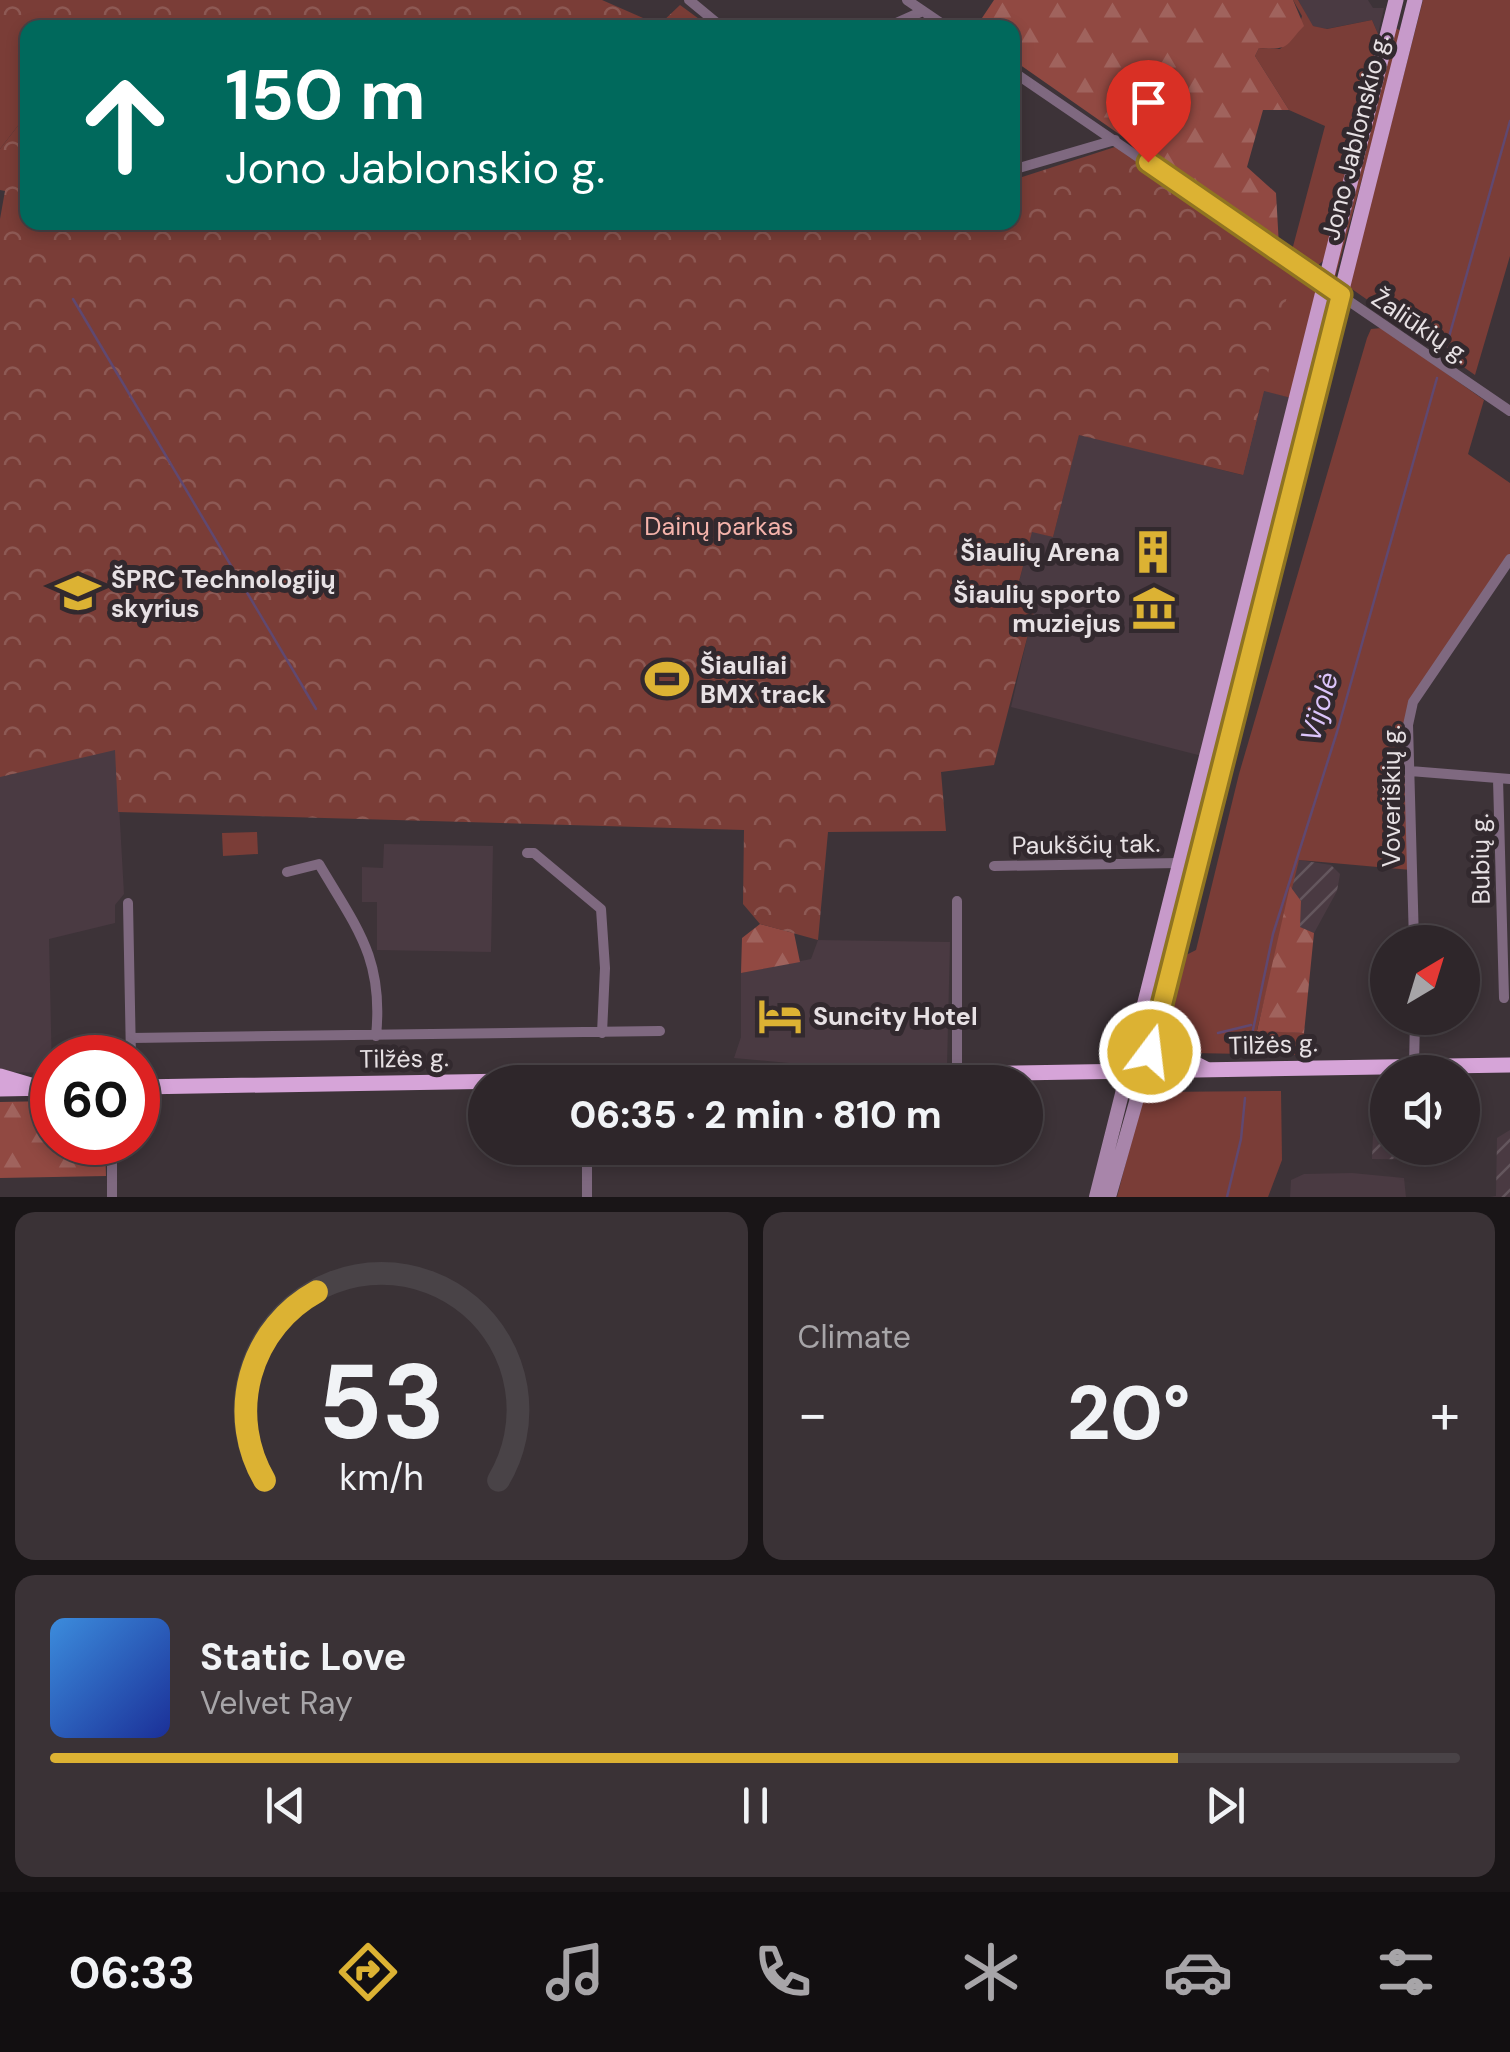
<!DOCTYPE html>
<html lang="en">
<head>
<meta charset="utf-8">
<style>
  :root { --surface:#2e262a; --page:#3a3236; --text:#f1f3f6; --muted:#a7a5a8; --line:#494347; --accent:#dcb233 }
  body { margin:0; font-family:"DM Sans",sans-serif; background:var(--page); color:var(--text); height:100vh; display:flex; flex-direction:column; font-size:38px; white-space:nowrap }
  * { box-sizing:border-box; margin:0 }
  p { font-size:32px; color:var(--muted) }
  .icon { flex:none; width:55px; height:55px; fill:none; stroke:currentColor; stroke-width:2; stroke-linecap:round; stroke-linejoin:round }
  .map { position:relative; height:1197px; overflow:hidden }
  .side { display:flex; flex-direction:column; gap:15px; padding:15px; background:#191517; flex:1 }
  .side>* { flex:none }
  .hud { position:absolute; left:20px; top:20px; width:1000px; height:210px; border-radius:20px; box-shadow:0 5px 15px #0003,0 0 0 2px var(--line); background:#00695c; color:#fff; overflow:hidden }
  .needle { width:65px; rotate:38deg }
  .controls { position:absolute; left:1370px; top:925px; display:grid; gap:20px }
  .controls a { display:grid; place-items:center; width:110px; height:110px; border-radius:50%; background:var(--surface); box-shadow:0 5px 15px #0003,0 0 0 2px var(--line); font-size:50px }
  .speed { position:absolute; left:30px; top:1035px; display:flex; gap:20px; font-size:50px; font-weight:700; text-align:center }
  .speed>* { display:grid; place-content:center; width:130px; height:130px; border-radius:50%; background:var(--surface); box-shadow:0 5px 15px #0003,0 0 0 2px var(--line); line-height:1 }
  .speed .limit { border:15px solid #d22; background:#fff; color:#111 }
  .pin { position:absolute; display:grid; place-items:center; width:85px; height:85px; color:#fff; margin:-102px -42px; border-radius:50% 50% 50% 0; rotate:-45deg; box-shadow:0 0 10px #0007 }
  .pin .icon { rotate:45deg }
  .me { position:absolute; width:110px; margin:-55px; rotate:15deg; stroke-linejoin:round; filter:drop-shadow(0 0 8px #0008) }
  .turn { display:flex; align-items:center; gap:35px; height:210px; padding:0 40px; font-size:45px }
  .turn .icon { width:130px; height:130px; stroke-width:2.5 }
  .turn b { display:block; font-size:70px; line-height:85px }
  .big { font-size:75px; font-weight:800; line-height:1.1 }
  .side .widget { flex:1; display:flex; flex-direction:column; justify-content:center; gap:15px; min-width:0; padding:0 35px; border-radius:20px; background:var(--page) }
  .side .dial { align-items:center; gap:0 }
  .dial svg { height:260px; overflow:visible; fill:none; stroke:var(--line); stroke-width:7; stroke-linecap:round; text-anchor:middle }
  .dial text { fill:var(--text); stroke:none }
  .song { display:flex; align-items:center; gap:30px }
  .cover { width:120px; height:120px; border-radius:15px; background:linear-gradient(135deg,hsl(210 70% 55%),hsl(230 70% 35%)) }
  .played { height:10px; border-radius:5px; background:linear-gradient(90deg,var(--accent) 80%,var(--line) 80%) }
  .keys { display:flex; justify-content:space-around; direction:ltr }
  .heat { display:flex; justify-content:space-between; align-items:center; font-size:55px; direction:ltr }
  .side .tiles { flex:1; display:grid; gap:15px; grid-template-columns:1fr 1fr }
  .widget:last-child { grid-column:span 2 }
  .trip { position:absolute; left:468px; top:1065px; width:575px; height:100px; border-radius:50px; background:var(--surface); box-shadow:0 5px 15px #0003,0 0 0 2px var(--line); font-weight:800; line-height:100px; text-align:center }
  .tab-bar { display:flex; height:160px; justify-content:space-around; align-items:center; background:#120f11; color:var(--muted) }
  .tab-bar .icon { width:70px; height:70px }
  .tab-bar .current { color:var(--accent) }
  .tab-bar b { font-size:45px; color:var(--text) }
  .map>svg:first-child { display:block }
  .built { fill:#4a3a42 }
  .industrial { fill:url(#industrial-furrows) }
  .green { fill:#7a3d37 }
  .forest { fill:url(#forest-firs) }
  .park { fill:url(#park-crowns) }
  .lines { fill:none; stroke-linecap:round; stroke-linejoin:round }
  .stream { stroke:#604870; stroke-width:2.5 }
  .minor { stroke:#7f6980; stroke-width:10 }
  .secondary { stroke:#a885aa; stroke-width:14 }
  .primary { stroke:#c79aca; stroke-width:15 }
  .trunk { stroke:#d6a4d8; stroke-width:15 }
  .route-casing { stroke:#8f7421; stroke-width:25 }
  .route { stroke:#dcb233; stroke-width:18 }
  .labels { text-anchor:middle; stroke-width:10; stroke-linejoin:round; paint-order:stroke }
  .street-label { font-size:25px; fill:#e7e1e4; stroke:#32292e }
  .park-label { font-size:25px; fill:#f4b3ab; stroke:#32292e }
  .poi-label { font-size:25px; font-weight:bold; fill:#e7e1e4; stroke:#32292e; text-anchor:start }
  .water-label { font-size:28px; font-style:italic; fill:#dbc4fa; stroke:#32292e }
</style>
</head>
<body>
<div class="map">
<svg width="1510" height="1197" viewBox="0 0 1510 1197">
  <defs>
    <pattern id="industrial-furrows" width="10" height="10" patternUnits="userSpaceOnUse" patternTransform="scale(2.5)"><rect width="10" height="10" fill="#4a3a42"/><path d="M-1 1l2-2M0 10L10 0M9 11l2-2" fill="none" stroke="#64565d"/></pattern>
    <pattern id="forest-firs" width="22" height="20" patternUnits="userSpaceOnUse" patternTransform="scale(2.5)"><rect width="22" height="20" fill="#914942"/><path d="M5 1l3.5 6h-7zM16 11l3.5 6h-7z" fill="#a0635d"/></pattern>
    <pattern id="park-crowns" width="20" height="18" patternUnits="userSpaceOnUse" patternTransform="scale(2.5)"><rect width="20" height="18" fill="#7a3d37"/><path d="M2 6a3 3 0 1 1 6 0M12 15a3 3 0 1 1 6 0" fill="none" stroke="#8d5954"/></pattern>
  </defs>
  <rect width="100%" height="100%" fill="#3d3338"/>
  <path class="built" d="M1298,0H1368L1373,8H1384L1378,34L1372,20L1326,29L1312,26Z
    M1264,390L1291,398L1202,756L1011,707L1037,596L1017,590L1032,531L1053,537L1079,434L1242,475Z
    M0,528L116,751L124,894L115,905V923L49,939L52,1073L0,1072Z
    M384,844L493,846L491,952L377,950V902H362V867L383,868Z
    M818,940L950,942L947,1067L843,1068L734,1058L741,1037V973L811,959Z
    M1352,1173L1404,1178L1406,1197H1290L1291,1180L1304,1174Z"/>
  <path class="industrial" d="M1299,860L1331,865L1340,874L1337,891L1314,933L1299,927L1301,901L1290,886Z
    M1510,1130V1197H1490L1496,1196L1497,1138Z
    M1373,1135H1387L1388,1148H1451V1160L1372,1159Z"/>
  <path class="green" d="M0,0L28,28L27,114L0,149Z
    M1293,0H1298L1313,26L1327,29L1372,20L1378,34L1374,65L1324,260L1316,267L1291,254L1325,126L1289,110L1255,56L1259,48L1280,49L1297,33L1302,16Z
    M1423,0H1510V256L1475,375L1349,287Z
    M1396,28L1402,32L1333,285L1331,282Z
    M1118,146L1313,284L1316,293L1291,398L1264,391L1243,475Z
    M1329,294L1334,296L1192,857L1201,798Z
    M1382,328L1484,400L1468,454L1510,483V559L1413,703L1408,725L1411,870L1299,860L1257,1030L1304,1033L1308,1055L1192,1053L1178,1047L1169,1021L1182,957L1196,950L1239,774L1367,338L1371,329Z
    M257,832L258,854L223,856L222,833Z
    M1281,1091L1282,1160L1268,1197H1117L1142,1100L1153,1092Z"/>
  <path class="forest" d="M994,0H1293L1304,26C1284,46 1292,50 1259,48L1255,56L1289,110H1263L1247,167L1276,193L1279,246L1013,60L1012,28L976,27Z
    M1290,886L1301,901L1300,927L1314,933L1304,1033L1257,1031Z
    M760,924L794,933L800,962L741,973L742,938Z
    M52,1101V1142L105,1143L106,1176L0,1178V1102Z"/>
  <path class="park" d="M0,0H602L659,25L680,5L710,27L28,28L27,60L0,38Z
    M27,114L28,222H1012L1013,180L1118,146L1294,268L1243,475L1079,435L1053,537L1032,532L1017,589L1038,596L994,765L941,772L946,831L828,832L818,940L760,924L743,904L744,830L118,812L115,750L0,777V219L5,191L0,190V149Z"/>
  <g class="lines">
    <path class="stream" d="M73,299L316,709
      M1445,351L1510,121
      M1218,1033L1251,1025
      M1249,1049L1273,934L1337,732L1437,378
      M1227,1197L1241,1139L1245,1098"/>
    <path class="minor" d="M689,0L723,28
      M907,0L948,28
      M885,28L923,11
      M1012,71L1510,411
      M1012,170L1115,140
      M1410,771L1510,779
      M1498,779L1504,998
      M527,853H534L601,909L605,968L602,1033
      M994,866L1179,863
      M287,872L319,864C356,927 384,958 376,1036
      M957,901V1075
      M128,903L131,1058
      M1414,942L1408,725L1413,702L1510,559
      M131,1038L660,1031
      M1414,1066L1415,1018
      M587,1148V1197
      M112,1197V1142"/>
    <path class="secondary" d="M1096,1197L1127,1074
      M1109,1197L1144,1074"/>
    <path class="primary" d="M1127,1074L1396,0
      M1144,1074L1415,0"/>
    <path class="trunk" d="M1161,1009C1165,1043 1178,1056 1208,1070
      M0,1076L34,1086
      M138,1087L1510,1065
      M0,1089L52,1088"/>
  </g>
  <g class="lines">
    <g class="route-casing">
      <path id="route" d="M1148,162L1341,295L1150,1052"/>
    </g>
    <use href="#route" class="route"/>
  </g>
  <defs>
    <g id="building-bare" transform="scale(3.45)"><path d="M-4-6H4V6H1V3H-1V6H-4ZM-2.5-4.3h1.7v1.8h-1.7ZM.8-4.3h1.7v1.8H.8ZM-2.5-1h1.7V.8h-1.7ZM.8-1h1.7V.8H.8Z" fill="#dcb233" stroke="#32292e" stroke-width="2.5" paint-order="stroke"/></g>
    <g id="school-bare" transform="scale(3.45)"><path d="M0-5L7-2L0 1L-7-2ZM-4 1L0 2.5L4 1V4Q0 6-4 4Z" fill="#dcb233" stroke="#32292e" stroke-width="2.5" paint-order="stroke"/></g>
    <g id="museum-bare" transform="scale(3.45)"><path d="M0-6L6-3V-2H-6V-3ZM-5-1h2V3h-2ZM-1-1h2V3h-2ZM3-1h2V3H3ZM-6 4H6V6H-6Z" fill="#dcb233" stroke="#32292e" stroke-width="2.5" paint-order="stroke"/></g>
    <g id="stadium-bare" transform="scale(3.45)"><path d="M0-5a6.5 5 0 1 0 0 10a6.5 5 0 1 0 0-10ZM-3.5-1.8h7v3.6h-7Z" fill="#dcb233" stroke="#32292e" stroke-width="2.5" paint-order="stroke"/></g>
    <g id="hotel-bare" transform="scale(3.45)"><path d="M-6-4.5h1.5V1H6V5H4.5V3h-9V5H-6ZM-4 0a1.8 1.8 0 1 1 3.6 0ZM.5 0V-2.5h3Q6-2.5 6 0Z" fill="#dcb233" stroke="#32292e" stroke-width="2.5" paint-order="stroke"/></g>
  </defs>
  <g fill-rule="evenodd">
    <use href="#building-bare" x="1153" y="552"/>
    <use href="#school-bare" x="78" y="593"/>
    <use href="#museum-bare" x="1154" y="608"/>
    <use href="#stadium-bare" x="667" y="679"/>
    <use href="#hotel-bare" x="780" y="1016"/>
  </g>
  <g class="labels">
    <g class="street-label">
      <text transform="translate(1355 137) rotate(-76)" y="9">Jono Jablonskio g.</text>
      <text transform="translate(1421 326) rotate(34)" y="9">Žaliūkių g.</text>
      <text transform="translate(1391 796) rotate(-90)" y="9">Voveriškių g.</text>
      <text transform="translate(1086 844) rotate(-1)" y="9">Paukščių tak.</text>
      <text transform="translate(1480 859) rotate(-91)" y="9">Bubių g.</text>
      <text transform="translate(1273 1044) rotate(-2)" y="9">Tilžės g.</text>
      <text transform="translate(404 1058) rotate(-1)" y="9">Tilžės g.</text>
    </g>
    <g class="park-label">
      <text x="719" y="535">Dainų parkas</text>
    </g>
    <g class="poi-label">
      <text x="1120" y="561" text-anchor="end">Šiaulių Arena</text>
      <text x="111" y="588">ŠPRC Technologijų<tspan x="111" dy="29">skyrius</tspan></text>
      <text x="1121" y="603" text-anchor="end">Šiaulių sporto<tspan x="1121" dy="29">muziejus</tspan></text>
      <text x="700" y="674">Šiauliai<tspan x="700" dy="29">BMX track</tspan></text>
      <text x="813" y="1025">Suncity Hotel</text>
    </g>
    <g class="water-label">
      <text transform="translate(1319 707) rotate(-74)" y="10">Vijolė</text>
    </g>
  </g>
</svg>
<div class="controls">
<a><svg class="needle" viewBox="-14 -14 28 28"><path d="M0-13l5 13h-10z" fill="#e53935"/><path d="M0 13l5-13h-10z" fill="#a7a5a8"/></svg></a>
<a><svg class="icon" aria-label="sound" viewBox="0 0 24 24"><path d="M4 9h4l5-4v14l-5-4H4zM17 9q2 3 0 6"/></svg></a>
</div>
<div class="speed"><div class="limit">60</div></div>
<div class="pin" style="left:1148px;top:162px;background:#d93025"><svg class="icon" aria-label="arrive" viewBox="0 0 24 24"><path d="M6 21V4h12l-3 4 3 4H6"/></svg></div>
<svg class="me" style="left:1150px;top:1052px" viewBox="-20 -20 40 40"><circle r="17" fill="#dcb233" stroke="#fff" stroke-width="3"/><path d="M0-11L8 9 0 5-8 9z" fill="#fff"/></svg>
<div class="trip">06:35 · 2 min · 810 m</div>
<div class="hud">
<div class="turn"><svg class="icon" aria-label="ahead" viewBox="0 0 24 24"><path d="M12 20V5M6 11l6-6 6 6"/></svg><div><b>150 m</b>Jono Jablonskio g.</div></div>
</div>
</div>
<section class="side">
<div class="tiles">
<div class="widget dial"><svg viewBox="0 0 100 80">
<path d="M14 69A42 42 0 1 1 86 69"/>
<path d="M14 69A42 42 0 0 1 30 11" stroke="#dcb233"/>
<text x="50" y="56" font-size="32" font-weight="700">53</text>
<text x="50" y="72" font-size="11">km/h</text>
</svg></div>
<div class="widget"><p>Climate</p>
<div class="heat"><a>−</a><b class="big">20°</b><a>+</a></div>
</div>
<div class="widget">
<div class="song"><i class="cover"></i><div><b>Static Love</b><p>Velvet Ray</p></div></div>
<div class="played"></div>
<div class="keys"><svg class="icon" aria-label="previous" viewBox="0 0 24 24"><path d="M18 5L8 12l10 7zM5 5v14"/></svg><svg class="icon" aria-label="pause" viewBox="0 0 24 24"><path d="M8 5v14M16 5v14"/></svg><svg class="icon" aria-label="next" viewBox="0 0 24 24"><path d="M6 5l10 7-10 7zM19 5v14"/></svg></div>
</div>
</div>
</section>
<nav class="tab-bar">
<b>06:33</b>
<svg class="icon current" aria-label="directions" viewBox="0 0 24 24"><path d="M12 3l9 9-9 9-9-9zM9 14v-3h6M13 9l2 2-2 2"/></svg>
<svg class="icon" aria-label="music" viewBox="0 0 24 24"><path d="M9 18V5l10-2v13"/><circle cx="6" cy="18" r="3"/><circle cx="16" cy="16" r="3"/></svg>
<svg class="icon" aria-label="phone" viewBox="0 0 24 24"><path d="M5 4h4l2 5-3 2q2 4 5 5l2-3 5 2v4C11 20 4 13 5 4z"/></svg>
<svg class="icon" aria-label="climate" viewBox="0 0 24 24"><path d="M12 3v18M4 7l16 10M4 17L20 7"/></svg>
<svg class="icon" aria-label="car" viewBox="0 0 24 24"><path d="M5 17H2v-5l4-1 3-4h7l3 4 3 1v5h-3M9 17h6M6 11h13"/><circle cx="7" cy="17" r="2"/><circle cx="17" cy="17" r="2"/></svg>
<svg class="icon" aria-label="filters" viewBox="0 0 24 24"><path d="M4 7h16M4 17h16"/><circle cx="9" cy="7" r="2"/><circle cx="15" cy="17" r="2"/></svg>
</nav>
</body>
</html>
